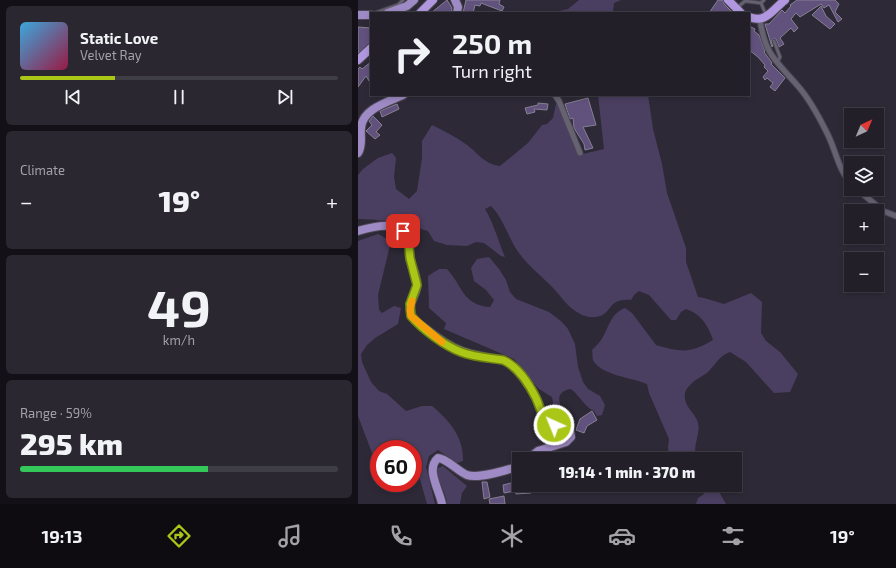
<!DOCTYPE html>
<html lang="en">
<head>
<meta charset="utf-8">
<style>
  :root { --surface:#221f29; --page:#2a2731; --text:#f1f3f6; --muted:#a2a2a8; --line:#3f3d46; --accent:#aac718 }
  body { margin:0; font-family:"Exo 2",sans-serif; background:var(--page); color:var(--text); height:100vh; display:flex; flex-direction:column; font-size:15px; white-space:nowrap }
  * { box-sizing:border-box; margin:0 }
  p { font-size:13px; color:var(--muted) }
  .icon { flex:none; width:22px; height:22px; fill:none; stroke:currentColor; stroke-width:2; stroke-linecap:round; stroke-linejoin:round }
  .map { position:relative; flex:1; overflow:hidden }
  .details { display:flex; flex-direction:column; gap:6px; padding:6px; background:#131117; width:358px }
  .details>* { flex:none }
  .banner { position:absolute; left:12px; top:12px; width:380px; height:84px; border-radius:0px; box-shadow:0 2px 6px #0003,0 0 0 1px var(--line); background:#221f29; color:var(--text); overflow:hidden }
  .needle { width:26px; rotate:44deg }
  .fabs { position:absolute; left:486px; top:108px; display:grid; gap:8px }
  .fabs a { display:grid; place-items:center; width:40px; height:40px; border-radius:0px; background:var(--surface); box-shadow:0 2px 6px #0003,0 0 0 1px var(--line); font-size:20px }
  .speed { position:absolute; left:12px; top:440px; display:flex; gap:8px; font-size:20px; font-weight:700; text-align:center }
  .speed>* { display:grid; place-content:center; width:52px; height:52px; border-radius:50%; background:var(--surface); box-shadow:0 2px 6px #0003,0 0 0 1px var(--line); line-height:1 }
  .speed .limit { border:6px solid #d22; background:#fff; color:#111 }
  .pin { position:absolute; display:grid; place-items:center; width:34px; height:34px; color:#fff; margin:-17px; border-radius:8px; box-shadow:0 2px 6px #0006 }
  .me { position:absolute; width:44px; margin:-22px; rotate:316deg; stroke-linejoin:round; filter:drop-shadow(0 0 3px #0008) }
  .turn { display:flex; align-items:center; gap:14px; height:84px; padding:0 16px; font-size:18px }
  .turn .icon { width:52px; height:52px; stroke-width:2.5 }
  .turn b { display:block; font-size:28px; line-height:34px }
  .big { font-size:30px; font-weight:800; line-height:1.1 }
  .details .tile { flex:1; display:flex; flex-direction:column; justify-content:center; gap:6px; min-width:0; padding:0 14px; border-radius:6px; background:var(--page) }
  .details .dial { align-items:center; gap:0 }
  .dial b { font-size:52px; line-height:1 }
  .song { display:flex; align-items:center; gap:12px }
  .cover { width:48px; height:48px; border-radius:6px; background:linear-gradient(135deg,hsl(200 70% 55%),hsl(340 70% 35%)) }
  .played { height:4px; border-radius:2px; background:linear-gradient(90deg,var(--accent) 30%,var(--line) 30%) }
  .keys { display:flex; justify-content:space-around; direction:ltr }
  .heat { display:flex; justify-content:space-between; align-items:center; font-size:22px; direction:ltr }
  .charge { height:6px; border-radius:3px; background:linear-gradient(90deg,#34c759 59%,var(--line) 0) }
  .trip { position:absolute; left:154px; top:452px; width:230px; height:40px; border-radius:0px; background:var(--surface); box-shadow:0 2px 6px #0003,0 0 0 1px var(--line); font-weight:800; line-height:40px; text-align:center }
  .dock { display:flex; height:64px; justify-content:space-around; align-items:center; background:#0e0c10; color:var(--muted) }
  .dock .icon { width:28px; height:28px }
  .dock .active { color:var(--accent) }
  .dock b { font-size:18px; color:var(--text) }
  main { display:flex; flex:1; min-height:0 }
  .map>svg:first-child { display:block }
  .green { fill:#4b3f61 }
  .building { fill:#61517d; stroke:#858091 }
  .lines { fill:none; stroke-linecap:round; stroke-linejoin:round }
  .service-casing { stroke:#4b4753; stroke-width:4.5 }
  .minor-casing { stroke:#4b4753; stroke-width:7 }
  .primary-casing { stroke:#4b4753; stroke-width:10 }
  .trunk-casing { stroke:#4b4753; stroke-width:10 }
  .service { stroke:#676272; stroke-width:2.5 }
  .minor { stroke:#676272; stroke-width:5 }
  .primary { stroke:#9e8ac4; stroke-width:8 }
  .trunk { stroke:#b097df; stroke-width:8 }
  .route-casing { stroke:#6e8110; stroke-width:10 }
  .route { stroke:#aac718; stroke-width:7 }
  .slow { stroke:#f59e0b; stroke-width:7 }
</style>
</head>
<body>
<main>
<section class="details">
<div class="tile">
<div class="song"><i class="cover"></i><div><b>Static Love</b><p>Velvet Ray</p></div></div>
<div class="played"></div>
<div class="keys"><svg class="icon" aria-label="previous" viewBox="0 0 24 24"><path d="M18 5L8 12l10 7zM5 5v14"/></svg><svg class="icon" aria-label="pause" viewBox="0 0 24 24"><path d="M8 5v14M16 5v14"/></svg><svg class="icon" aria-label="next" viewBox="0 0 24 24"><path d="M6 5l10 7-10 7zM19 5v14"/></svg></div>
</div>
<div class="tile"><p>Climate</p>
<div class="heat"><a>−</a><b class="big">19°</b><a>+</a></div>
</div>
<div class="tile dial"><b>49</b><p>km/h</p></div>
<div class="tile"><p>Range · 59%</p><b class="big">295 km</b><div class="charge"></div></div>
</section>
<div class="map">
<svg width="538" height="504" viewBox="0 0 538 504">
  <rect width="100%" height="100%" fill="#2e2937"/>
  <path class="green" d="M221,0H263L256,3L255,11L257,13H193L210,9Z
    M200,95L225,154L246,149L240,95H290L295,129L304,164L309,193L328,248V262L340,297L346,298L366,304L393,293L404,302L403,333L408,341L422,352L440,374L432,392L416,393L388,362L372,352C362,355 357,365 350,372C344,377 337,379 332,385C328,389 326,393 327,399C328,408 338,414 340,423C343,435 333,447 339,459H312L310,448L311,439L291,393L289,384C275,378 242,375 235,360C234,357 235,353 234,350C239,345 243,341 246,335C252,323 254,313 267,308L274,313L298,345C323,352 332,354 355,340C350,325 343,314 328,309L323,312L318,320H313L291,295L281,291L276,295L273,300C245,298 257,319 232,317C227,317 220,313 216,310C208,305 203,296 197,290C185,277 171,267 161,253C150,238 146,219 133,206L127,209C136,224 140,241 147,257L143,256L126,243L118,242L109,246L89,245L76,241L70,231L60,228L52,232C38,219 18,220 0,219V175L5,169L20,158L34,153L38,158L36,177L38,189L51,199L59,191L64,158V141L74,125C86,131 98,137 109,145C121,154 126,164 142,166L170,143L184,125L189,124L195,118Z
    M20,234L33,241L20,295L21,310L24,313L36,306L43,308L40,324L17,338L9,345L3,354L4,362L13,382L21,391L29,394L48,411L64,406H74C91,420 106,437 105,461L99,463L80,450L71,456L68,467L77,504H69L61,476L55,472V449H21V461L16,458L0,416V241Z
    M131,257L141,269L148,280L152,292L158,299L191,312L204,322L210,329L217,344L220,367L225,382L230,389L242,396L247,405L244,415L239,416L236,411C226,406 222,396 213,389C193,392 203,408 209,419L207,426L199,420L193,411L195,402L194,397L181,389L168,375L156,359L86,329L88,323L71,308L70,276L81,269H89C105,286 104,305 132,307L136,300L128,290L116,281L113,268L119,259Z
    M85,466L109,486L104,493L102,504H89C89,491 77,481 80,468Z
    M344,485H357L368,504H338L340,498L346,494Z"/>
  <path class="building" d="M89,0L94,8L93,13H73Z
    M108,0H142L141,4L146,7L144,11L123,3L122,6L117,5L115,13H105Z
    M360,0H365L366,4L375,13H351Z
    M439,0H477L481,4L477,12L484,19L480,22L471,5L466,8L463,4L442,17L438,13L433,19L440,28L436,32L433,28L422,38L426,44L421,47L418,39H415L413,41L415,46L414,47L407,24H411L424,10L427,13L433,6L432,5Z
    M463,6L468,16L477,24L472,29L454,15Z
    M391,26L397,29L396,31L401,35L407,51L406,52L414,63L413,64L427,78L417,91L412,87L415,83L409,78L407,80L405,77L410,71L406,67L407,65L400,57L391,50Z
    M0,27L13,28V43L0,53Z
    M13,62V84L8,76L0,87V69L2,67L4,69Z
    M230,98L238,125L225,127L235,148L227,150L226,144L216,128L215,118L212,119L207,104Z
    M180,103L190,104L189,110L176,109L177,112L169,114L167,108L180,105Z
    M39,104L41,109L24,117L22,111Z
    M15,116L24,125L18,132L22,135L17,139L8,131L14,125L11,121Z
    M234,411L239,420L229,426L226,433L218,430L222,419Z
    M161,481V485H172L173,493L158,494L157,491L146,493L145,485Z
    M124,482H129L132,497L126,499Z
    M146,496L147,504H132L131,499Z"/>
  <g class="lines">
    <g class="service-casing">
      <path id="service" d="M406,0L403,3L408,15
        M380,7L387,1L403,3
        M17,13L40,5L45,0
        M416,41L422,57L419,63"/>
    </g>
    <g class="minor-casing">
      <path id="minor" d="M402,20C407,54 417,60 439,85C451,98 460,115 468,131C477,147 480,170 493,183
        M197,95L201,101L222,153
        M499,189L525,211L538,216"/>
    </g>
    <g class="primary-casing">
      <path id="primary" d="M97,0L100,7L99,13
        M30,13L49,6L56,0
        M0,15H13
        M0,153C5,145 2,137 3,128C4,109 30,102 45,95
        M0,231C14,227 42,219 50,238C52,244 51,252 52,259C54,267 59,276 59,285C59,295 49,303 53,314C55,321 63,325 68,329C96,352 110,355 145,360C159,366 171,385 178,398C181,403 182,410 185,416C191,426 203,425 212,431L213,437L208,442L180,451L170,459
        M84,504C82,491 67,469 80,458C88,458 101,472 109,475C120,479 150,470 161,466"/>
    </g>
    <g class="trunk-casing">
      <path id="trunk" d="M370,0L383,13
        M62,13L75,0
        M391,17C408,24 415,9 427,0
        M0,60L13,48"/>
    </g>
    <use href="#service" class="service"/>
    <use href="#minor" class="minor"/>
    <use href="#primary" class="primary"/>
    <use href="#trunk" class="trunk"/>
  </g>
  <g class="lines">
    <g class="route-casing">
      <path id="route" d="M45,231L50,237L52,258L59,285L52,304L53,316C64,329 87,346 103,352C116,357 132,358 145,360C159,366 171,384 178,398C183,409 184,420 196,425"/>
    </g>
    <use href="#route" class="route"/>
    <path class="slow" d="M54,301L52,310L53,316L84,342"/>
  </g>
</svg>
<div class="fabs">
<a><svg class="needle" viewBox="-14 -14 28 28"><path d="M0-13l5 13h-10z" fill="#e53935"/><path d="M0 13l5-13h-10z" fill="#a2a2a8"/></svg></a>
<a><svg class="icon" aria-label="layers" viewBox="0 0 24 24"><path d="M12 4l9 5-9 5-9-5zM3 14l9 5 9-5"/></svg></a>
<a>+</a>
<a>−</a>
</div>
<div class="speed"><div class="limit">60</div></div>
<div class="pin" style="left:45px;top:231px;background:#d93025"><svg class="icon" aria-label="arrive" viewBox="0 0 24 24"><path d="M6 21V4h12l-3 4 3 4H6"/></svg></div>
<svg class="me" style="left:196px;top:425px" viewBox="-20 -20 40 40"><circle r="17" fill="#aac718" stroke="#fff" stroke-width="3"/><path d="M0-11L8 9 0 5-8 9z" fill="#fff"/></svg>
<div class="trip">19:14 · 1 min · 370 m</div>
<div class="banner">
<div class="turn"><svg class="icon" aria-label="right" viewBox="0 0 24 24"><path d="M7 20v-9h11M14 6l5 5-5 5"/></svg><div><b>250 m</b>Turn right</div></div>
</div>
</div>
</main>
<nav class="dock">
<b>19:13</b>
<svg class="icon active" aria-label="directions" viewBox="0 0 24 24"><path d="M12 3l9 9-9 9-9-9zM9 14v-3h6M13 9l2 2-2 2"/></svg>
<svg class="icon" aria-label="music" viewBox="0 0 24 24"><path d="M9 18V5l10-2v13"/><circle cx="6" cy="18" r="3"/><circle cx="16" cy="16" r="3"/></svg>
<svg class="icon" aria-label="phone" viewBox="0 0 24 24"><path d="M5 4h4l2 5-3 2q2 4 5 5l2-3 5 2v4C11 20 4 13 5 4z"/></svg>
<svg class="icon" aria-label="climate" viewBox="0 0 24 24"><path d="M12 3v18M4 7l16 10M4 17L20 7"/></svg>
<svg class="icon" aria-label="car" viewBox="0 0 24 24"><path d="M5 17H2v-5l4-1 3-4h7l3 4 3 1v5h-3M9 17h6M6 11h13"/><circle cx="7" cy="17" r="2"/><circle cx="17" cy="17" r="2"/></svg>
<svg class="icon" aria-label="filters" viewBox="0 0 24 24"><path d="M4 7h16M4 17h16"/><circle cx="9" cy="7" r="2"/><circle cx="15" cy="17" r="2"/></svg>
<b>19°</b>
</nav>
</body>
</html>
